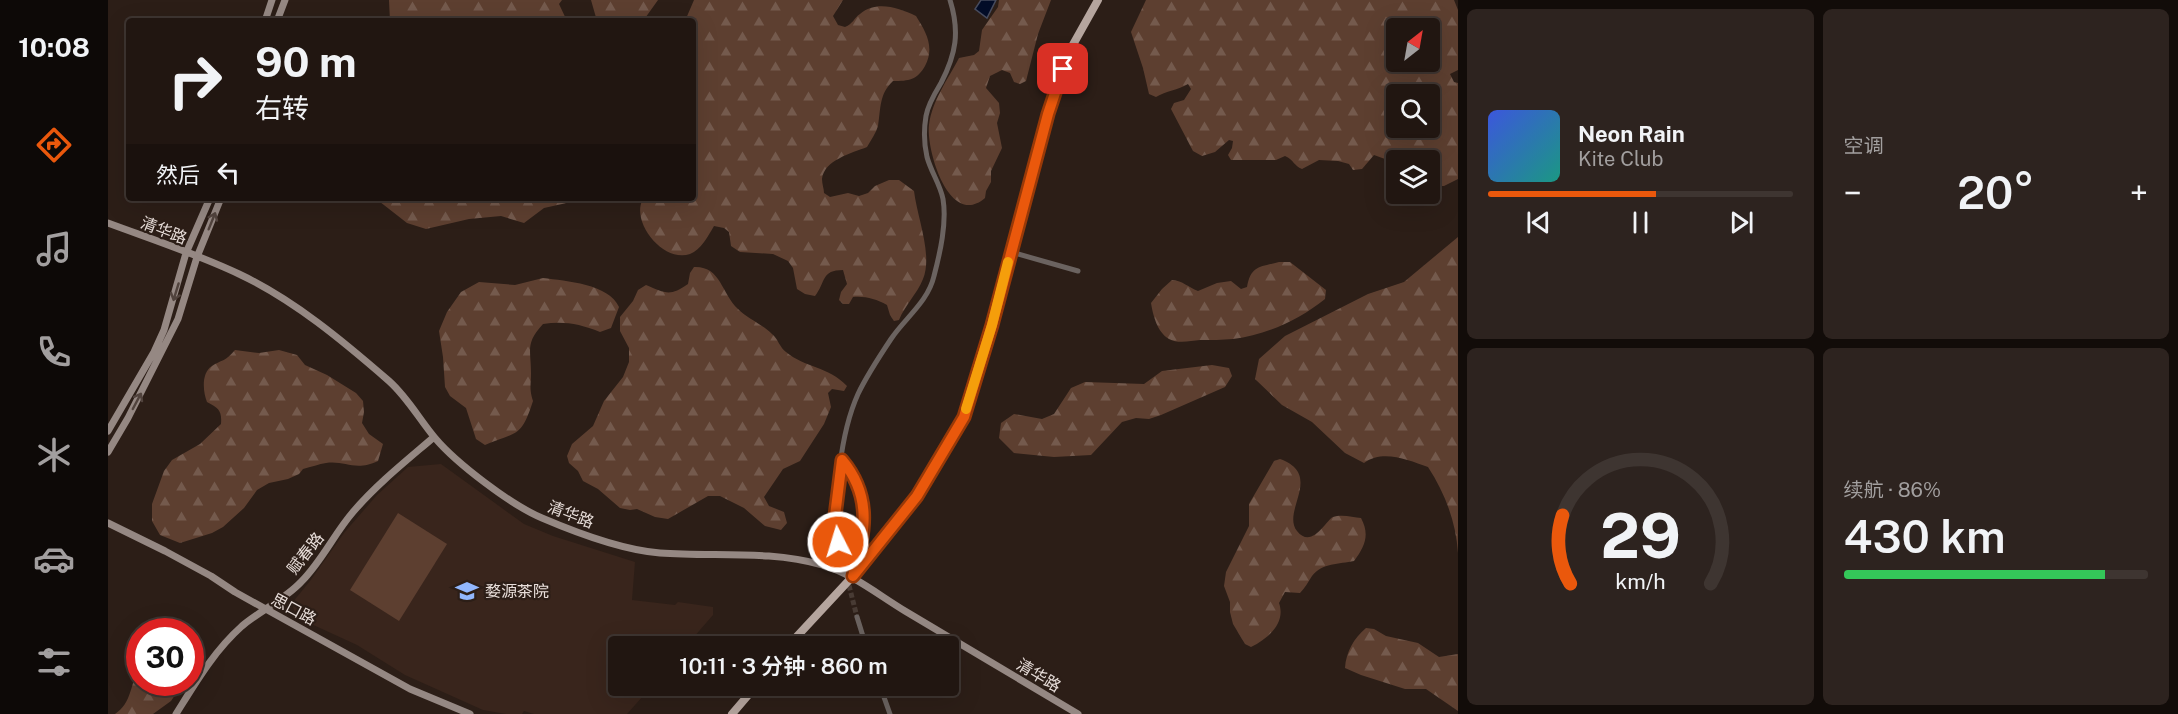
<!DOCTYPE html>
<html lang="zh">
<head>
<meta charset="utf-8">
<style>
  :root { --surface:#211611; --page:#2d231f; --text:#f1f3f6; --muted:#a29f9f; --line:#3e3531; --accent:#ea580c }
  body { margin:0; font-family:"Public Sans","Noto Sans SC",sans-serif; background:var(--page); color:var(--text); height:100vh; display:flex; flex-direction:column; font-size:22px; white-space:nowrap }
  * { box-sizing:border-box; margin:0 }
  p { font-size:20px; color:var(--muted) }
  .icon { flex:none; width:33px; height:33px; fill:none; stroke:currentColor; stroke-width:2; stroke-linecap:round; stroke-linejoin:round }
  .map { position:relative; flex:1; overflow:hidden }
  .details { display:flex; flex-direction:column; gap:9px; padding:9px; background:#120c09; width:720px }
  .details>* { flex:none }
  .top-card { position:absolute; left:18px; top:18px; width:570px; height:183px; border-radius:6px; box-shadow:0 6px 24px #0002,0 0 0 2px var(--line); background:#211611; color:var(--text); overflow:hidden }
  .needle { width:39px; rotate:31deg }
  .buttons { position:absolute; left:1278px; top:18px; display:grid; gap:12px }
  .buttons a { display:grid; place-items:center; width:54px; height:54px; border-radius:6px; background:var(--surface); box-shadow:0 6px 24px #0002,0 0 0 2px var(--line); font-size:30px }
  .speed { position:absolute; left:18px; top:618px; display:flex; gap:12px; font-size:30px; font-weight:700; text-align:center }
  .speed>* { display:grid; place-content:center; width:78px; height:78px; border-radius:50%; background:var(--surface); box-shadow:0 6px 24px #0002,0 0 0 2px var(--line); line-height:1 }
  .speed .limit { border:9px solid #d22; background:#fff; color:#111 }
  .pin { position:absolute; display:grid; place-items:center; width:51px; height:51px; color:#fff; margin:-26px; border-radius:12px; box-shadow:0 3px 9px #0006 }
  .me { position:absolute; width:66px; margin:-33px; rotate:355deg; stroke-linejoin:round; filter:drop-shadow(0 0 4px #0008) }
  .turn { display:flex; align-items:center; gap:21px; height:126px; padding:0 30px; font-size:27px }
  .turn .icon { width:78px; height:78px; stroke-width:2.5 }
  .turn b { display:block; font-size:42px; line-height:51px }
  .then { display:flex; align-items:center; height:57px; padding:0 30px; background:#0003; gap:12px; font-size:22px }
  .big { font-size:45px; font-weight:600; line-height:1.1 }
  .details .tile { flex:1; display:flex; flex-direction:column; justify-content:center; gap:9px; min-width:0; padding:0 21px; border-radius:9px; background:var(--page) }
  .details .dial { align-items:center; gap:0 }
  .dial svg { height:156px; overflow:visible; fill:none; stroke:var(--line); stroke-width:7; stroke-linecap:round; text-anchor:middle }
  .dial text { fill:var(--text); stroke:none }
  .song { display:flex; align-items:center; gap:18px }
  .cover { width:72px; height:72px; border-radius:9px; background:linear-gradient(135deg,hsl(230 70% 55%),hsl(170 70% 35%)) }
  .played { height:6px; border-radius:3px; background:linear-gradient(90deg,var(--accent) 55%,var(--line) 55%) }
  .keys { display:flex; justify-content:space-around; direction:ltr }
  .heat { display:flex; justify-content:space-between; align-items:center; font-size:33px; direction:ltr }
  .charge { height:9px; border-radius:4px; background:linear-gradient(90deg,#34c759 86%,var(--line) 0) }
  .details .tiles { flex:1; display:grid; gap:9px; grid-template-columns:repeat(2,1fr) }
  .trip { position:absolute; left:500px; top:636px; width:351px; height:60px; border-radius:6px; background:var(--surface); box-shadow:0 6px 24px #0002,0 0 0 2px var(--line); font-weight:600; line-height:60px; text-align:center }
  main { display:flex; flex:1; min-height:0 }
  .tab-bar { display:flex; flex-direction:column; width:108px; justify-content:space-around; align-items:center; background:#0d0907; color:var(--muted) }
  .tab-bar .icon { width:42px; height:42px }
  .tab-bar .active { color:var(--accent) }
  .tab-bar b { font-size:27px; color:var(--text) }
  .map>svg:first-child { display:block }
  .built { fill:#39251c }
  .forest { fill:url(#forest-firs); fill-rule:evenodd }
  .pitch { fill:#5d3f30 }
  .water { fill:#020c27; stroke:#474b5d; stroke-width:1.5 }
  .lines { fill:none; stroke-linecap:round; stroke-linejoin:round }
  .street-tunnel { stroke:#483b34; stroke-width:5; stroke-dasharray:5 2.5; stroke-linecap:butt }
  .street { stroke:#6b6360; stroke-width:5 }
  .secondary { stroke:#958883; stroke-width:7 }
  .primary { stroke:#b5a59e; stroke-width:8 }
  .oneway { stroke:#51433d }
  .route-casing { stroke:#983908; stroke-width:15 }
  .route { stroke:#ea580c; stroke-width:10 }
  .slow { stroke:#f59e0b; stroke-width:10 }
  .labels { text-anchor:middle; stroke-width:4.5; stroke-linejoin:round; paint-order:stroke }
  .street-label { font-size:16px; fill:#e8deda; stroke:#2c1e17 }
  .poi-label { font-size:16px; fill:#e8deda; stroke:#2c1e17; text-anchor:start }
</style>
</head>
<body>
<main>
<nav class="tab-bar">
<b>10:08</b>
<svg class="icon active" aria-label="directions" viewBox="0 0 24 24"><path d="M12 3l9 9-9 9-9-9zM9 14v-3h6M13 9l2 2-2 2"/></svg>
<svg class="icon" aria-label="music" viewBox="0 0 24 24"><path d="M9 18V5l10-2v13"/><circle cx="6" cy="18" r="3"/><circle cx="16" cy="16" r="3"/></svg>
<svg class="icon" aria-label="phone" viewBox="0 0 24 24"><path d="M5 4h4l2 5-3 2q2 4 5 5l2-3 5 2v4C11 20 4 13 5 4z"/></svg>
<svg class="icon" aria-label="climate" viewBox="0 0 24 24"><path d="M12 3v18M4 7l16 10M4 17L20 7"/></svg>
<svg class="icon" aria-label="car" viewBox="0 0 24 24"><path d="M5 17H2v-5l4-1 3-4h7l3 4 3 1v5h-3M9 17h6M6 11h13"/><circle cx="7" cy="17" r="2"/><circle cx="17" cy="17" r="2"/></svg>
<svg class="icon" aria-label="filters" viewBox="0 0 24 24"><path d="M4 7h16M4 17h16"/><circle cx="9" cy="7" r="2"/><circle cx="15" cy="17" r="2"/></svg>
</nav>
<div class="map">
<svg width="1350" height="714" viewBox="0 0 1350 714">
  <defs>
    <pattern id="forest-firs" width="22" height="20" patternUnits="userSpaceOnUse" patternTransform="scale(1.5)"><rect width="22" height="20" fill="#5d3f30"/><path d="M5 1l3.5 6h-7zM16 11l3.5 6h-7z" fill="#745a4d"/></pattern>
  </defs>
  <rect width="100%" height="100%" fill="#2c1e17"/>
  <path class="built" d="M333,464L416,524L445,536L527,562L524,600L567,605L570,602L605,607V615L578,646H510V686H544L519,714H426L416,711L414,714H398L375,710L297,675L249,645L188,617L184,603L202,581L236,533L269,495L300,467Z"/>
  <path class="forest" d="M281,0H454L451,4L459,21H282Z
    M483,0H550L535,21H489Z
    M586,0H735L725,16L730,25L737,27C745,24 746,18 752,14C769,0 790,8 808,16C818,32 827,47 817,66C809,80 801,81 785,81C771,94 773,108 770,126C768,133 763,140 759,147C744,153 716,160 714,179C714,184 716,189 716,193L722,197L740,193L751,196L760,193L767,186L781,180H791L806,191C809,217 825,255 815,279C809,294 797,305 791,320L786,321L782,315L779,305C768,299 758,296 745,297L741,304H735L731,300L733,292L739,284L735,270C713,270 718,282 707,296L697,294L689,289L685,268L680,261L665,254L632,252L623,246L621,232L616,228L606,226C600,236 593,250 582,254C556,263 524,224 534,201L549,198H585V177L588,176L589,168L585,162V21H577Z
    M891,0H943L930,34L918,81L912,84L906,82L902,73L894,70L882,76L878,88L891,103L892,113L889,123L894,148L883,171V182L878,191L877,198C841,229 818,149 821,125C824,101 840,79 851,58L866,55L871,51L874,30L890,7Z
    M1038,0H1346L1350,10V70L1342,74L1346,82L1350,83V179L1336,186H1322V160H1288V163L1266,155L1254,169L1245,170L1241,164L1230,161L1211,160L1194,169C1186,166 1186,160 1177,156L1168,160H1123L1120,155L1124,148L1125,141L1121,140L1107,152L1094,156L1085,151L1063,109L1066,103L1076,100L1083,89L1080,84C1070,90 1058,91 1048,97L1041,94L1035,68L1023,32ZM1288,28H1322V62H1288ZM1288,94H1322V128H1288Z
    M267,198H472L463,202L436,208L416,223L393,216L361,219L318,229L299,223Z
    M1350,237V553C1348,522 1337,493 1320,467C1300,460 1275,449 1256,463L1237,453L1204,422L1174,405L1147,379L1151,359L1177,336L1260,294L1296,282Z
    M1171,262H1182L1218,290L1217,299C1191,320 1158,335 1125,339C1114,340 1103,340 1092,340C1082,341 1070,344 1061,339C1049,332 1045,315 1043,303L1054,289L1064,280C1075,281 1080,287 1090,291L1109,283L1123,281L1133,289L1139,287C1143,265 1152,267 1171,262Z
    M586,267C613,266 613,293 630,309C640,319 654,324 664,334C670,339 672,348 678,352C697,368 720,366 739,386L736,391L724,389L720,393L723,407L716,424L692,461L675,469L656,497L661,506L676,512L679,523L673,530L657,526L636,508L612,496H600L560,519L547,517L529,509L522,510L512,508L490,489L475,481L470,471L461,463L459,456L464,444L485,426L496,401L515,377L521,362V348L512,331V317L525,301L530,290L538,285C557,293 562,297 580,284L582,273Z
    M435,278C458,281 501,284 511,307L503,328L492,332C472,324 456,321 435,324C417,344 423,349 423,373C423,385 421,388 425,401C413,438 410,431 377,445L368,439L358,408L342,396L337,387L335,357L331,331L339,312L353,292L371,282L407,285Z
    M127,350L151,353L171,350L189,355L197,365L219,375L248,393L255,401L256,412L254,423L261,434L275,444L270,461C247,472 237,460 218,463C211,464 203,467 195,469L191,474L180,479L161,483L149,490L136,508L115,527L104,533L72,543L52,535L44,521V504L56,471L64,460L92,444L113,424C114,411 111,408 99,402C95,392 93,373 104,366C115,359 117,362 127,350Z
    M1104,365L1121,368L1124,376L1117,387L1053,415L1041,419L1028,418L1014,422L983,455L946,457L906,453L891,438L893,423L906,414L934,419L946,414L963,388L977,382L1036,384L1054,371Z
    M1172,459C1216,475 1173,511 1189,531C1204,550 1218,520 1225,517C1233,514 1245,517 1253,518C1262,535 1257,546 1246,561C1231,564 1214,563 1204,576C1200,582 1197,588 1192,593L1177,592L1171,603C1178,623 1161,638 1143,647L1137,644L1125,624L1122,612V602L1116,586L1118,572L1141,526V504L1166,461Z
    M1258,628L1266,629L1278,636L1310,643L1331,657L1350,654V711L1318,689H1297L1253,675L1237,668C1238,652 1246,638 1258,628Z
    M31,669L32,682L75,683L63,701L45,714H7C24,703 22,684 31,669Z"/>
  <path class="pitch" d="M290,513L339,544L291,621L242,590Z"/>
  <path class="water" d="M873,0H888L879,18L867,9Z"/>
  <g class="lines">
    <path class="street-tunnel" d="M730,542L749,617"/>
    <path class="street" d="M903,252L970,271
      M733,460C764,496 758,530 746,572
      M730,542C726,498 732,434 750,394C759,375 771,357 783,339C797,318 820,302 826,276C832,253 839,223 835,199C832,184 823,172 819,157C816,144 816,128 818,116C820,104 827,93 833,83C848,54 852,32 842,0
      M749,617L758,646
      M772,686L782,714"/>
    <path class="secondary" d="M157,21L164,0
      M169,21L177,0
      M0,223C43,239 89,254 131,274C186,300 235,341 281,381C300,398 311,419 327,438C348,463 403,505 434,518C469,533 514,550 552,553C606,557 662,550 714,565C745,574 769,594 797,611C855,645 912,680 970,714
      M0,431L46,352L56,330L78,253L102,198
      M0,452L20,418L70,319L89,257L113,198
      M0,523L57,551L103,576L127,592L302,689L362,714
      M68,714C88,682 106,651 134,626C153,610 176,600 193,582C214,561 226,534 245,512C269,484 298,461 326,437"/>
    <path class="primary" d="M680,646L745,576L787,526L809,496L856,417L884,325L949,87L962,50L990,0
      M624,714L648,686"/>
  </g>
  <defs><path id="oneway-shaft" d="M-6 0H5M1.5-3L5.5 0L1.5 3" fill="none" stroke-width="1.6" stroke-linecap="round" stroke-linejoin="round" transform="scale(1.5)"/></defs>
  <g class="oneway">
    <use href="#oneway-shaft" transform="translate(104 221) rotate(-68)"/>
    <use href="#oneway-shaft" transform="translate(68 292) rotate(107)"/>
    <use href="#oneway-shaft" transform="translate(29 401) rotate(-62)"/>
  </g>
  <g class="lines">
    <g class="route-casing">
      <path id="route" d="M730,542L727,516L734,460C765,497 757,533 745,576L809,496L856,417L884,325L940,114L955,69"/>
    </g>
    <use href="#route" class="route"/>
    <path class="slow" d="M858,409L884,325L900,262"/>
  </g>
  <defs>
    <g id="university-bare" transform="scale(1.8)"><path d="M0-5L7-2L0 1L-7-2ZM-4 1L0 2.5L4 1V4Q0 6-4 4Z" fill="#92b7fd" stroke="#2c1e17" stroke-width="2.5" paint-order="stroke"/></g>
  </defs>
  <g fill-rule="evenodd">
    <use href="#university-bare" x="359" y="591"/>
  </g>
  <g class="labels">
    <g class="street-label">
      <text transform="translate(56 230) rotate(21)" y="6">清华路</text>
      <text transform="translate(463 514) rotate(21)" y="6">清华路</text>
      <text transform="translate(197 553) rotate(-52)" y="6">赋春路</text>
      <text transform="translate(186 609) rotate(28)" y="6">思口路</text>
      <text transform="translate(931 675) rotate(31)" y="6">清华路</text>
    </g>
    <g class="poi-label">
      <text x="377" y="597">婺源茶院</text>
    </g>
  </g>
</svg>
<div class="buttons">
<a><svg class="needle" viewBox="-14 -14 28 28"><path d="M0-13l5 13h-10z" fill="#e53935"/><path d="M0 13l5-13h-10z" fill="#a29f9f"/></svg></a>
<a><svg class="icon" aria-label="search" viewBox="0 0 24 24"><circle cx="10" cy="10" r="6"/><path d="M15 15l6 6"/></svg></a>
<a><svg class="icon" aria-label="layers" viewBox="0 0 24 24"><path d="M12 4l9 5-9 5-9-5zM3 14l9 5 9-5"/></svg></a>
</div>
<div class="speed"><div class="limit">30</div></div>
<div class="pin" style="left:955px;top:69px;background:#d93025"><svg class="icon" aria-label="arrive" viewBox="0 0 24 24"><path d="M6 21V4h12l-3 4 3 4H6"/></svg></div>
<svg class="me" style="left:730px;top:542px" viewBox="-20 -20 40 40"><circle r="17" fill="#ea580c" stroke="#fff" stroke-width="3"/><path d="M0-11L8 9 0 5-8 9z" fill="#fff"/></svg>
<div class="trip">10:11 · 3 分钟 · 860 m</div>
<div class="top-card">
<div class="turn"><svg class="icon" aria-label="right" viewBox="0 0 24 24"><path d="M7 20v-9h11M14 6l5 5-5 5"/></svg><div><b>90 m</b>右转</div></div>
<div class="then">然后<svg class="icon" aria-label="left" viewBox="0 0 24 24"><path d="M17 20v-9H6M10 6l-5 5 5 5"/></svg></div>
</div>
</div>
<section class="details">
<div class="tiles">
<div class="tile">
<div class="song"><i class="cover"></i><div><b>Neon Rain</b><p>Kite Club</p></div></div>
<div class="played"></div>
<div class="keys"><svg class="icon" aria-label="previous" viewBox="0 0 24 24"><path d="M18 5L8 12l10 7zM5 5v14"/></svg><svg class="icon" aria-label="pause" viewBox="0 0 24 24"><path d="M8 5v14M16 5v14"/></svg><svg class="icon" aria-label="next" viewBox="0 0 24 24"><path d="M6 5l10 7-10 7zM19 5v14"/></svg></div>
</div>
<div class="tile"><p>空调</p>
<div class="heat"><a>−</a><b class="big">20°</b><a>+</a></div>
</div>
<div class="tile dial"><svg viewBox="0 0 100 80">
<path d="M14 69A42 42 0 1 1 86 69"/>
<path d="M14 69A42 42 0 0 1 10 34" stroke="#ea580c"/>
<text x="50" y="56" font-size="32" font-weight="700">29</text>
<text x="50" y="72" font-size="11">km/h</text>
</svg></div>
<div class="tile"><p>续航 · 86%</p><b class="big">430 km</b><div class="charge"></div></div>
</div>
</section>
</main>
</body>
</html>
